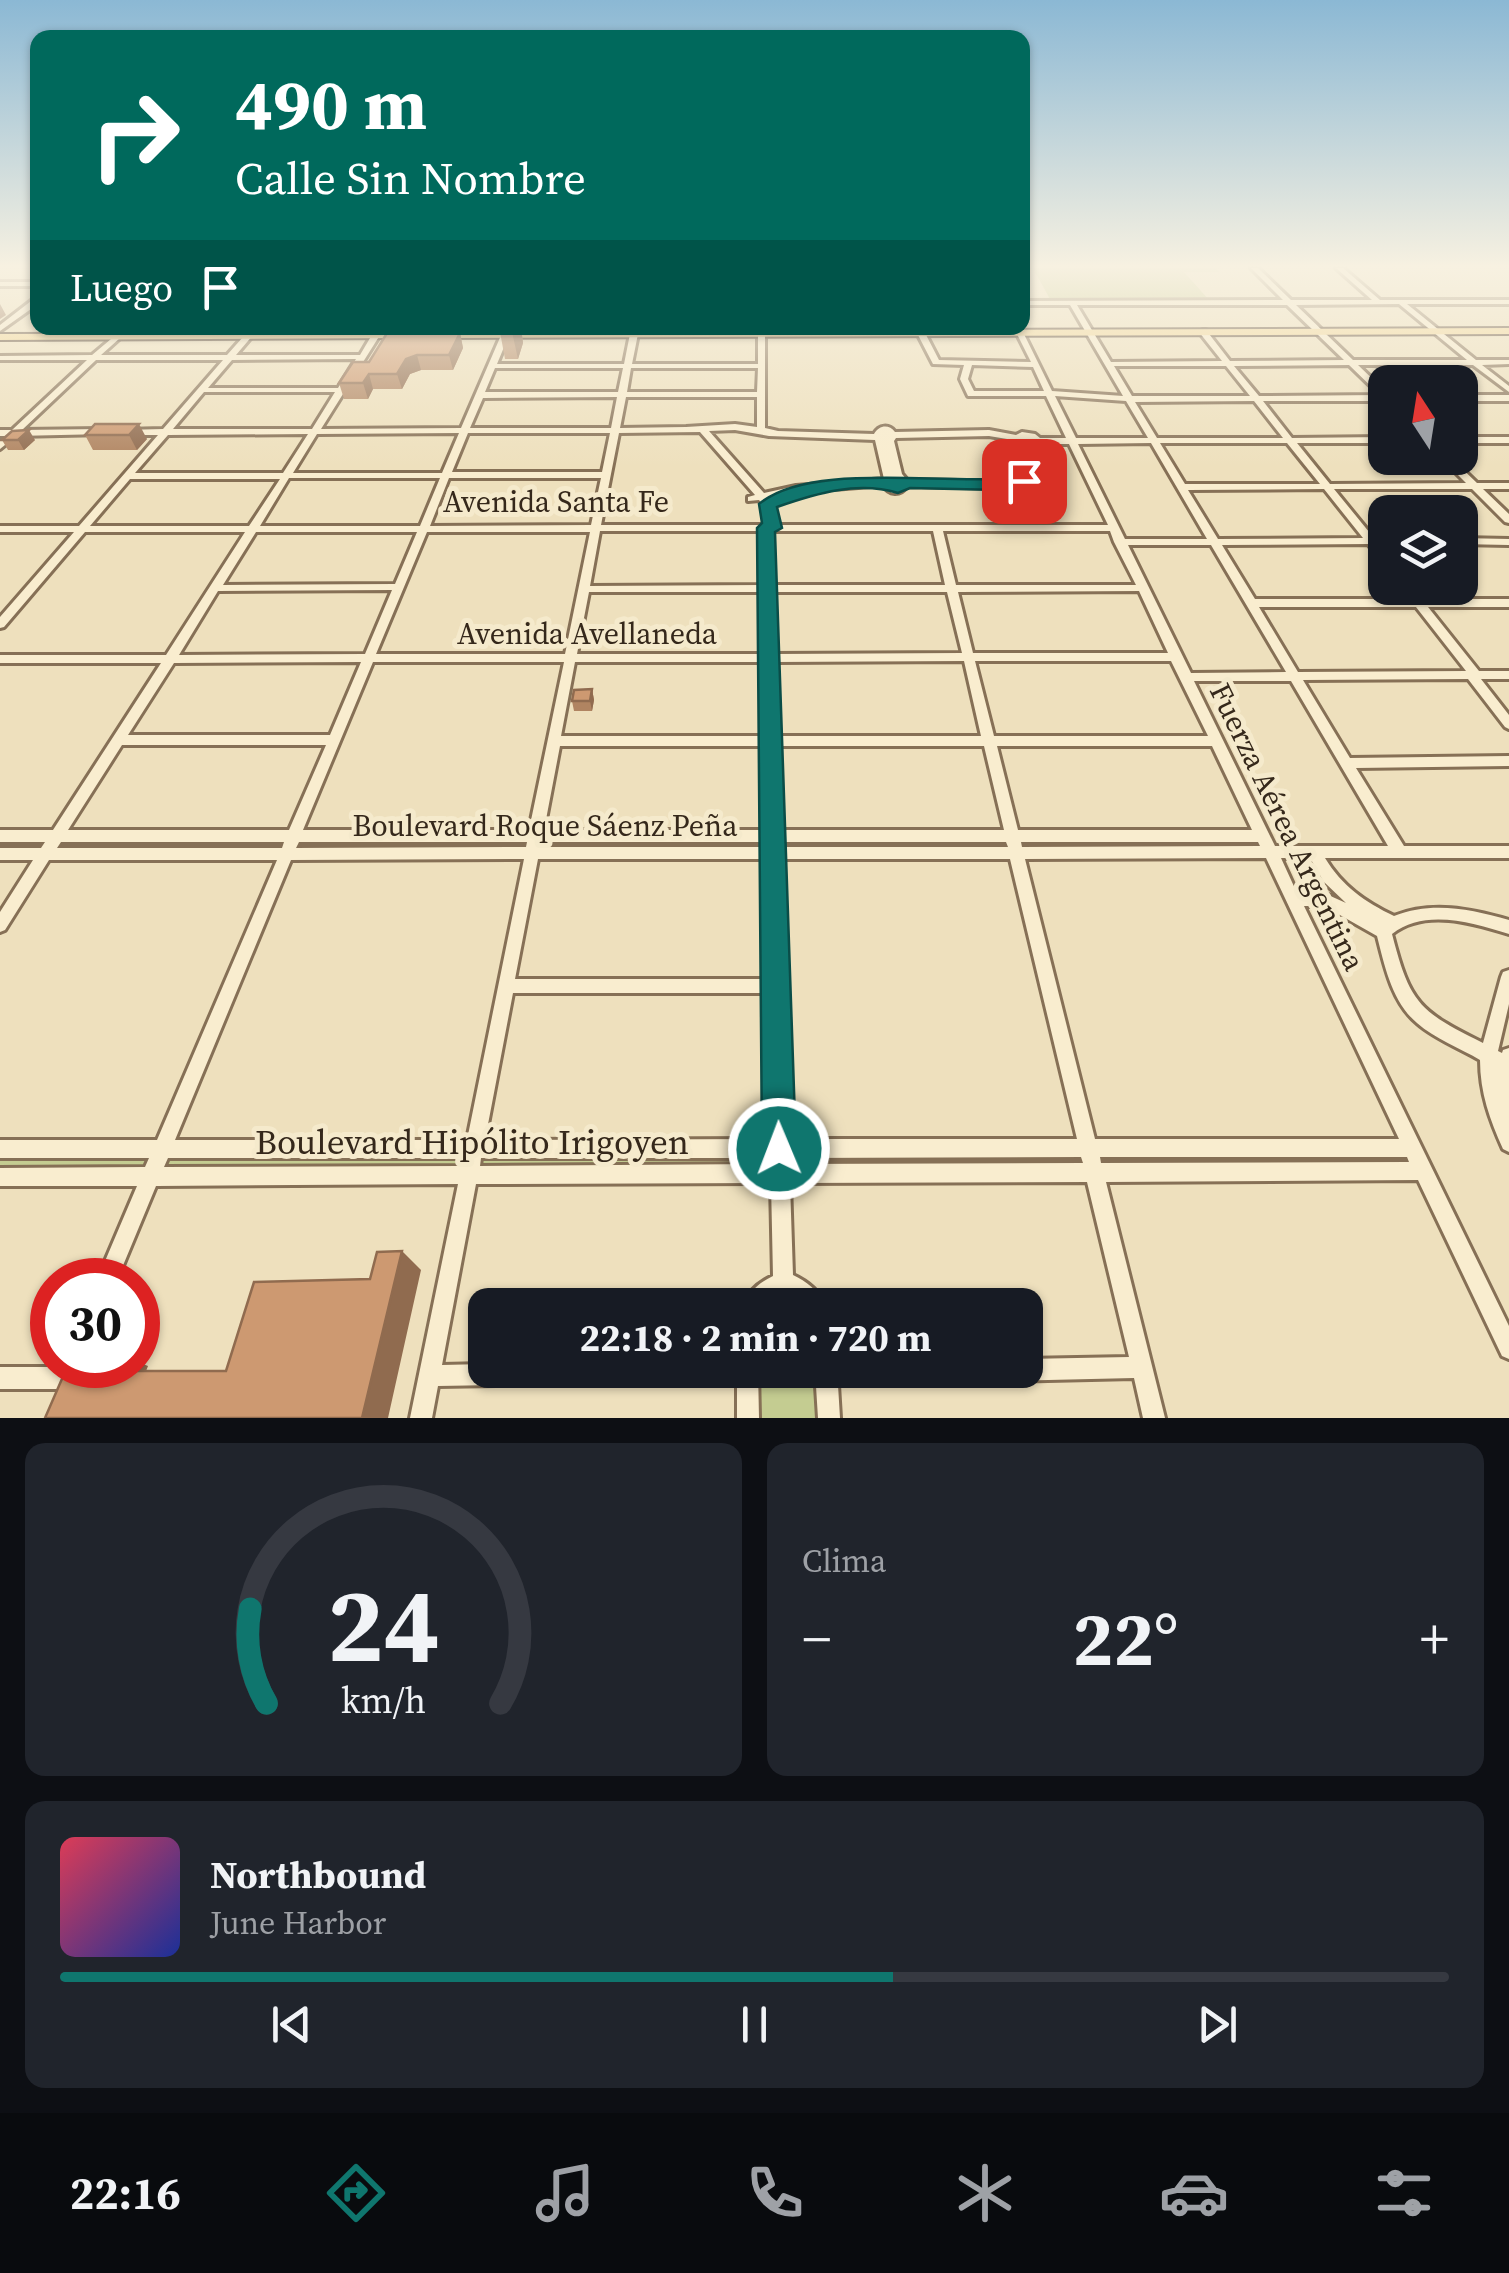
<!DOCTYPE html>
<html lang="es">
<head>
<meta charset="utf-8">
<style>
  :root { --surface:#171b24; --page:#20242c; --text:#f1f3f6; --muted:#9ea1a6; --line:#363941; --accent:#0f766e }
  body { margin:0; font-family:"Source Serif 4",serif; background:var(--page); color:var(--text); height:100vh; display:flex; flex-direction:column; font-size:38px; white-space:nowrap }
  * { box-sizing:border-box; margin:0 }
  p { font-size:32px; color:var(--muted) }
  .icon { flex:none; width:55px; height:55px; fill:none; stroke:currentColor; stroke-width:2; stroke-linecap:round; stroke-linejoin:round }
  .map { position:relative; height:1418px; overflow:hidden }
  .side { display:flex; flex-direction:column; gap:25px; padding:25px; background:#0d0f14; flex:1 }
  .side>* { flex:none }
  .hud { position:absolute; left:30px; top:30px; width:1000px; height:305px; border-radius:20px; box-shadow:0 2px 8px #0004; background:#00695c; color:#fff; overflow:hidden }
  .needle { width:65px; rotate:348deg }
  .fabs { position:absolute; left:1368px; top:365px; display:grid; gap:20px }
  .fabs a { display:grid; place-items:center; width:110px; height:110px; border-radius:20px; background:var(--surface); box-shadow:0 2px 8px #0004; font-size:50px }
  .speed { position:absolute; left:30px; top:1258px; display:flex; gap:20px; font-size:50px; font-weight:700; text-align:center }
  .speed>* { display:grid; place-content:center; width:130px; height:130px; border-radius:50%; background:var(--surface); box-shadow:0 2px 8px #0004; line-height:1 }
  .speed .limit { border:15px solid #d22; background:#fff; color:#111 }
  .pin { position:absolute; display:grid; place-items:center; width:85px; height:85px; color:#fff; margin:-42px; border-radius:20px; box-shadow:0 5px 15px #0006 }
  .me { position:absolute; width:110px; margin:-55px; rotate:359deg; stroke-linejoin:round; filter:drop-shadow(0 0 8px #0008) }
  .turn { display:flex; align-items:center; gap:35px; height:210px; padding:0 40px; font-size:45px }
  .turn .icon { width:130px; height:130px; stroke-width:2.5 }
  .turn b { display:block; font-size:70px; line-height:85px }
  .then { display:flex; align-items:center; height:95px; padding:0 40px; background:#0003; gap:20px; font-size:38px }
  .big { font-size:75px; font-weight:700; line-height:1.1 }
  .side .tile { flex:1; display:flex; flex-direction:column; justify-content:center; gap:15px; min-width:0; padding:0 35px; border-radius:20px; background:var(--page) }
  .side .dial { align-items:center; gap:0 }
  .dial svg { height:260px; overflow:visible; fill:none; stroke:var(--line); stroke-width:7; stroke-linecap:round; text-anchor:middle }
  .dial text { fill:var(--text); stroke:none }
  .song { display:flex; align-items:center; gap:30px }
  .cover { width:120px; height:120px; border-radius:15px; background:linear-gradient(135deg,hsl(350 70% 55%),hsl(230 70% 35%)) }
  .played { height:10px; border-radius:5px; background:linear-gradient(90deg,var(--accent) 60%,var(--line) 60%) }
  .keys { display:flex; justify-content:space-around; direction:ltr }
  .heat { display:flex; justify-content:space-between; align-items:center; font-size:55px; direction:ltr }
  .side .tiles { flex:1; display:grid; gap:25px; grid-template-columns:1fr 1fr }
  .tile:last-child { grid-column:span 2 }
  .trip { position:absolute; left:468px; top:1288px; width:575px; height:100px; border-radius:20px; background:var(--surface); box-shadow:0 2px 8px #0004; font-weight:700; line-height:100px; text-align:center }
  .tab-bar { display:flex; height:160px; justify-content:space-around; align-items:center; background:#090b0e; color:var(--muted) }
  .tab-bar .icon { width:70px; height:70px }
  .tab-bar .active { color:var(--accent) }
  .tab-bar b { font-size:45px; color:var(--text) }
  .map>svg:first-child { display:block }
  .green { fill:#c4cc91 }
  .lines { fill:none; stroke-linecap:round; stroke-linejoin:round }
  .minor-casing { stroke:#867056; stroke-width:6 }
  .major-casing { stroke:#533e2b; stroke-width:4 }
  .minor { fill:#f9edcf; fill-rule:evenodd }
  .major { fill:#f3d692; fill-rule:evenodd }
  .wall { fill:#b08461 }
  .shaded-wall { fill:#906b4f }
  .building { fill:#cd9971; stroke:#906b4f; stroke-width:2.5 }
  .route { fill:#0f766e; stroke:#0a4d48; stroke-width:2.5 }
  .labels { text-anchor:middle; stroke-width:10; stroke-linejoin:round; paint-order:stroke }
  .street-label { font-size:30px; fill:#35281b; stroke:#f5eacc }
  .near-street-label { font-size:35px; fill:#35281b; stroke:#f5eacc }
</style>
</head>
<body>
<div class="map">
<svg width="1509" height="1418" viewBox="0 0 1509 1418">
  <rect width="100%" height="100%" fill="#eee0bd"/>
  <path class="green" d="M1033,268H1216L1219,272H1184L1209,300L1051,301Z
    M1244,841L1246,848L0,850V843Z
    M1413,1148L1423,1171L0,1177V1149Z
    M747,1370H826L829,1418H748Z"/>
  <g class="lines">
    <g class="minor-casing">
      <path id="minor" d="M1251,268H1258L1291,300H1372L1336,268H1343L1380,300H1509V304H1407L1476,360H1509V364L1482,365L1509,386V392L1473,365H1358L1385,391V401H1263L1292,438L1385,437V443H1297L1330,484L1466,483L1441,458H1451L1477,483H1509V489H1483L1509,514V523L1505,522L1472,489H1334L1374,538H1385V544H1379L1385,552V562L1381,561L1368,544L1222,545L1255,599H1410L1402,588H1412L1422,599H1509V607H1428L1479,671H1509V679H1481L1509,715V729L1505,727L1468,679L1303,680L1350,758L1509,756V766L1356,768L1404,846H1509V858H1325C1342,886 1365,902 1394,916C1432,901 1470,909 1509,920V934C1473,923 1425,908 1392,934C1410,1004 1419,1011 1483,1043L1501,977L1503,972L1509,970V1004L1498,1051L1502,1053L1503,1050L1509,1048V1152L1503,1149C1490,1120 1480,1093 1480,1060C1460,1048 1435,1039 1417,1023C1392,1002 1385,967 1377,936L1324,906H1304L1509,1326V1359L1502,1356L1418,1180L1106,1182L1165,1418H1143L1134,1378L838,1385L840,1418H818L815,1370H1025V1359L1129,1357L1087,1182L790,1183L793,1275C806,1281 819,1291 825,1305H801L790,1295L783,1292L776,1295L767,1305H743C748,1292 760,1282 773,1276L771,1183L476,1184L442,1365L485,1364V1370H758L759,1418H737V1378L730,1381L438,1386L432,1418H410L458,1184L156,1186L117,1280H97L137,1186H0V1168L145,1167L149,1158H0V1140H157L277,860H49L5,930L0,932V912L33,860H0V848H41L45,842H0V830H53L161,663H0V655H166L245,532H85L4,627L0,628V617L74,532H0V526H79L158,435H127L124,434V430L163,429L223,360H96L22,430L102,429L105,430V434L16,436L0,449V441L6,436H0V430H12L87,360H0V356L92,355L117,334L121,336L120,338L101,355H227L251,328H259L236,355H360L373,333H376L380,335L321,429L461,428L502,333L509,335L497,364H624L630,334L634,332L638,334L632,364H758V328H765V428L778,431L874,434C879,425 889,424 895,432L989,430L1016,435L1022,432L1035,434L1040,438H1066L1046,396H968L960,379L964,365L933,364L917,333L918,331H924L939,360L1031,362L1014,328H1021L1052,391L1123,396L1070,305H1022V301L1283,300ZM1399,304L1467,360H1353L1296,305ZM1077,305H1287L1344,360L1230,361L1206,330H1203L1199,332L1222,361L1111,362ZM356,359L338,388H208L232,360ZM972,365L1033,367L1044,391H974L968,379ZM1349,365L1380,395L1259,396L1234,366ZM1114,366H1226L1250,396H1132ZM495,368H623L618,392H485ZM631,368H758L757,392H627ZM204,392H335L312,429H173ZM1055,396L1126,401L1148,438H1076ZM617,397L611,428H470L483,398ZM626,397H757V427L735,424L686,427L620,428ZM1254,401L1283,438H1157L1135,402ZM735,430L769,436L875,440L884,479L796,486L764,493L709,431ZM700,432L755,495L748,497V501L759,500L763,505L767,525H601L619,433ZM459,433L442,473H293L317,434ZM468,433H610L602,472H452ZM308,434L283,473H135L168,435ZM989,436L1013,440L1019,446L1024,447L1031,469L1022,479L1010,482L907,480L902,474L894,441L896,438ZM1151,443L1207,539H1125L1078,444ZM1160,443H1287L1320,484H1185ZM1042,444H1069L1108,525H777L773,504L768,498L796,492L883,485C889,495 900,496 907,486L1010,488L1028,483L1039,471L1041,469L1033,446ZM289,478H440L420,526H260ZM449,478H601L591,525L430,526ZM130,479H280L249,526H90ZM894,479L898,482L895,488L892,484ZM1324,489L1363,538L1218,539L1188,490ZM600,531H761L762,585L590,586ZM771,531H933L945,585H773ZM943,531H1110L1114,542L1136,585H956ZM256,532H417L395,584L223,585ZM427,532H590L565,654H376ZM1128,545H1211L1286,672L1191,673ZM392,590L365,654L179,655L218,591ZM1139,591L1168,653H973L958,592ZM589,592H762L763,654H577ZM773,592H947L962,653L775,654ZM1259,607H1416L1466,671L1298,672ZM964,661L981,736H777L775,662ZM975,661H1171L1208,736H994ZM361,662L330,735H128L174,663ZM373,662H564L529,830H303ZM575,662H763L764,736H561ZM1194,681H1291L1388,846H1275ZM122,745H326L289,830H68ZM560,746H764L766,830H544ZM777,746H984L1004,830H780ZM997,746H1212L1252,830H1018ZM61,842H284L282,848H57ZM299,842H527L526,847L296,848ZM541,842H766V847H540ZM780,842H1006L1008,847H780ZM1021,842H1258L1260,846L1022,847ZM1266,858L1399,1139H1095L1025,859ZM1281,858H1310L1324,882L1346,903L1326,894L1297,893ZM524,859L467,1140H175L291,860ZM538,859H766L768,979H515ZM781,859H1010L1077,1139H789ZM513,993H768L771,1139L485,1140ZM1081,1157L1083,1163L790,1164L789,1158ZM1100,1157H1407L1409,1162L1101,1163ZM168,1158H463L461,1166L164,1167ZM481,1158H771V1164L480,1166Z
        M0,282H38V286H0Z
        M35,298H38V304L0,331V325Z
        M1460,395H1509V401H1460Z
        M1460,437H1509V443H1460Z
        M1460,538L1509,539V545L1460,544Z
        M0,1367H66L74,1370L77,1378L74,1386L66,1389H0Z"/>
    </g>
    <g class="major-casing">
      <path id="major" d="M1509,328V334L440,338L435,335L440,332Z
        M413,333V337L409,338L0,340V334Z"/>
    </g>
    <use href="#minor" class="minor"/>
    <use href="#major" class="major"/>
  </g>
  <path class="wall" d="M501,328H521L523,343L518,359H505L500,332Z
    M431,330V333H460L463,348L453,370H421L410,374L402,389H373L368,399H344L339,383L369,362Z
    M95,424L147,439L137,450H93L85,435Z
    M2,440H35L24,450H8Z
    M592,689L594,700L592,711H574L572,701Z"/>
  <path class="shaded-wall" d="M0,304L6,315L0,319Z
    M514,328H521L523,343L518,359L512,332Z
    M460,333L463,348L453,370L449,355Z
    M417,355L421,370L410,374L402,389L397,374L406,359Z
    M369,374L373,389L368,399L363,383Z
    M139,424L147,439L137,450L129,435Z
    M29,430L35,440L24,450L18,440Z
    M592,689L594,700L592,711L590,701Z
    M402,1251L421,1270L388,1418H362Z
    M138,1362L148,1366L141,1384L103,1371L105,1365H138Z"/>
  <path class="building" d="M501,328H514L512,332H500Z
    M389,330H431L429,333H460L449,355H417L406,359L397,374H369L363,383H339L353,362H369Z
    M95,424H139L129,435H85Z
    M29,430L18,440H2L12,431Z
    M592,689L590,701H572L574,690Z
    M402,1251L362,1418H45L68,1365H105L103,1371H226L254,1282L370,1279L377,1252Z"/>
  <linearGradient id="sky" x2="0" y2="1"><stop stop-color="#8bb8d4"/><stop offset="0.57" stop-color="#f7f1e1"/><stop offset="1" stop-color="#f7f1e1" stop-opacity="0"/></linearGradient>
  <rect width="1509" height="467" fill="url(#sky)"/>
  <path class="route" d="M1024,476L1033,481L1031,485L1000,490L910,488L898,493C858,481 817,493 777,507L782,528L775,532L796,1149L791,1161L779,1166L767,1161L762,1149L757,528L762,523L759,504C812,459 956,488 1024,476Z"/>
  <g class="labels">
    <g class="street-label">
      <text x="556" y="512">Avenida Santa Fe</text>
      <text x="587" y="644">Avenida Avellaneda</text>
      <text x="545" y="836">Boulevard Roque Sáenz Peña</text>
      <text transform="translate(1287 827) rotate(64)" y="10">Fuerza Aérea Argentina</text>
    </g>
    <g class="near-street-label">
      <text x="472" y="1154">Boulevard Hipólito Irigoyen</text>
    </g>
  </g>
</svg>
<div class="fabs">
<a><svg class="needle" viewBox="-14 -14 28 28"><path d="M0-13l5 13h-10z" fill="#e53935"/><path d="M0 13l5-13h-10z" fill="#9ea1a6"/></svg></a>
<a><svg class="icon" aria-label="layers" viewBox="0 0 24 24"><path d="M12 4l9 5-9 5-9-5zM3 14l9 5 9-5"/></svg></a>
</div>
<div class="speed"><div class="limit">30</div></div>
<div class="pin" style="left:1024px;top:481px;background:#d93025"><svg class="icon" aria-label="arrive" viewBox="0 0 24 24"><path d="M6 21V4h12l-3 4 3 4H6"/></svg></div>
<svg class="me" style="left:779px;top:1149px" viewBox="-20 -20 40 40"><circle r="17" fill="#0f766e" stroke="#fff" stroke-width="3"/><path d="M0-11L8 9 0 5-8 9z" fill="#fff"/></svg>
<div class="trip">22:18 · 2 min · 720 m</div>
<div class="hud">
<div class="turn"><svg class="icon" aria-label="right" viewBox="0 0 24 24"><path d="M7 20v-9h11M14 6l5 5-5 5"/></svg><div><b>490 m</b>Calle Sin Nombre</div></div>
<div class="then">Luego<svg class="icon" aria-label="arrive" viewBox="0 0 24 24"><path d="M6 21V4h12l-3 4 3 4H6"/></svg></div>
</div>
</div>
<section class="side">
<div class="tiles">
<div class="tile dial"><svg viewBox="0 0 100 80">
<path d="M14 69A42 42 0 1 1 86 69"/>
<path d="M14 69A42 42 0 0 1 9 40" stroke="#0f766e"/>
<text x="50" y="56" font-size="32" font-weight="700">24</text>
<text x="50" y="72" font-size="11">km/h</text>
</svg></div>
<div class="tile"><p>Clima</p>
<div class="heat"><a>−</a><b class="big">22°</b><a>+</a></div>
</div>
<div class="tile">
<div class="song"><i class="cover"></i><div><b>Northbound</b><p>June Harbor</p></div></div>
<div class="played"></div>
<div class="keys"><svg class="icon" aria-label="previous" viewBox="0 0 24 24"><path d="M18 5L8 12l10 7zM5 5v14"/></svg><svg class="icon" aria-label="pause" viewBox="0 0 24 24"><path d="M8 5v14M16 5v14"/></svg><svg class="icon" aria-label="next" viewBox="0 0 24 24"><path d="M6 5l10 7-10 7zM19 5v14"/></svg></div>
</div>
</div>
</section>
<nav class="tab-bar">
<b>22:16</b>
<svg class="icon active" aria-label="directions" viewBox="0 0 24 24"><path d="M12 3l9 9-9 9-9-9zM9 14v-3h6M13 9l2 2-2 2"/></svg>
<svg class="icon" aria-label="music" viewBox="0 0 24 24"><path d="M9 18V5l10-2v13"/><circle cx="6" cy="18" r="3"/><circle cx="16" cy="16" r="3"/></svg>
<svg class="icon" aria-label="phone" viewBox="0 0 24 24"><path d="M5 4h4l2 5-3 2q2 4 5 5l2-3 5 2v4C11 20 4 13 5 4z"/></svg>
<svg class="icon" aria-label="climate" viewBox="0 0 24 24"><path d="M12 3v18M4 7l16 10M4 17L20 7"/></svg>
<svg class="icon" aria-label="car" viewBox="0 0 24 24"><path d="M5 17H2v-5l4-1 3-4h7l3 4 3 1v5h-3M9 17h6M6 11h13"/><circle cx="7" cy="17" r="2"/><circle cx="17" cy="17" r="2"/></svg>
<svg class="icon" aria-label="filters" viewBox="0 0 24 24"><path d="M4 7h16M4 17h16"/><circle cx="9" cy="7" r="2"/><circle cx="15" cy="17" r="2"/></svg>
</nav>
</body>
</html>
